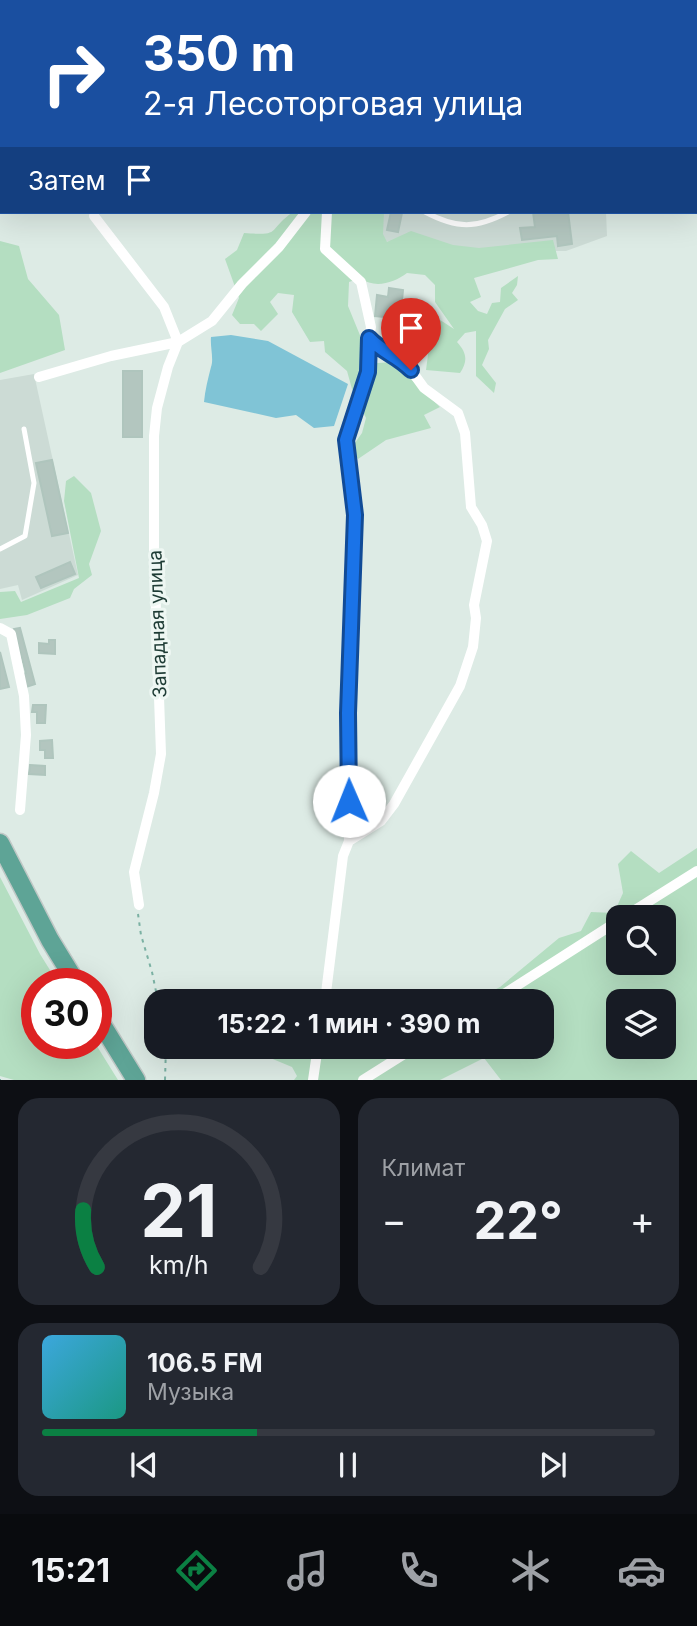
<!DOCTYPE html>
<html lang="ru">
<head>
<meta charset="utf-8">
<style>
  :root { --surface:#171b24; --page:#242831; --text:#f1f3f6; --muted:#9ea1a6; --line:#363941; --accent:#0b8043 }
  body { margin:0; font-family:Inter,sans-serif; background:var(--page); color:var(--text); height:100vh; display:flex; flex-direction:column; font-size:26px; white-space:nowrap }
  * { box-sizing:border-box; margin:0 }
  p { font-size:23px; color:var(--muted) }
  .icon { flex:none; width:38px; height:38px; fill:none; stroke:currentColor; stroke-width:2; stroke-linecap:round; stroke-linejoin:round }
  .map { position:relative; height:1080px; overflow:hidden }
  .details { display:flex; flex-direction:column; gap:18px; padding:18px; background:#0d0f14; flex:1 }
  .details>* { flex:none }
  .top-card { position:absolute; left:0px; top:0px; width:698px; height:214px; box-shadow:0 7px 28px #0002; background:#1a4fa0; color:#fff; overflow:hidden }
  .buttons { position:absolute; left:606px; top:905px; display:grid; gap:14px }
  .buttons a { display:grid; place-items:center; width:70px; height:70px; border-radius:14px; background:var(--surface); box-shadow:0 7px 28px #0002; font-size:35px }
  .speed { position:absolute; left:21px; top:968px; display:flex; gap:14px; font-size:35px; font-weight:700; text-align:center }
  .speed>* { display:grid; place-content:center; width:91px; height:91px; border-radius:50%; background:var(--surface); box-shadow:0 7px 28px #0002; line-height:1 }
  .speed .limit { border:10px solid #d22; background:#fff; color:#111 }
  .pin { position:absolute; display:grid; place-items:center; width:60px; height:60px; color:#fff; margin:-72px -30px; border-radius:50% 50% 50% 0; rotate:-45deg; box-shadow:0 0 7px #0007 }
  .pin .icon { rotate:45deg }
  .me { position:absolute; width:77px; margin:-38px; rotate:359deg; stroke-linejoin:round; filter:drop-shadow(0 0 5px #0008) }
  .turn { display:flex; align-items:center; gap:24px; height:147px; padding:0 28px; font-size:32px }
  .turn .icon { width:91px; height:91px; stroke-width:2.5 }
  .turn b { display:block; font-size:49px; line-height:60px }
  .then { display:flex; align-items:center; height:66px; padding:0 28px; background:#0003; gap:14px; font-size:26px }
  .big { font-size:52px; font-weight:700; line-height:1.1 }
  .details .card { flex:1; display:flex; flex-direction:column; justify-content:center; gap:10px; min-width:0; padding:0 24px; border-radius:21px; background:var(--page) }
  .details .dial { align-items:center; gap:0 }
  .dial svg { height:182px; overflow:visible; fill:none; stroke:var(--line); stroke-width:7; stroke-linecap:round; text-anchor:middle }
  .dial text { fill:var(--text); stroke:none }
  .song { display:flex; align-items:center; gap:21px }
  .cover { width:84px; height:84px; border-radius:10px; background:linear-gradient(135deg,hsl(200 70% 55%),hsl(170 70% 35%)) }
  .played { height:7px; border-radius:4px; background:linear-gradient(90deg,var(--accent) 35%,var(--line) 35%) }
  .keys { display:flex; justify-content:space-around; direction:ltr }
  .heat { display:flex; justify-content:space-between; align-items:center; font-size:38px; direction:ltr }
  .details .tiles { flex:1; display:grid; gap:18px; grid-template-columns:1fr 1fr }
  .card:last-child { grid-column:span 2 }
  .trip { position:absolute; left:144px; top:989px; width:410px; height:70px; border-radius:21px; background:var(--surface); box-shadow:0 7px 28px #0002; font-weight:700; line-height:70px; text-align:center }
  .dock { display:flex; height:112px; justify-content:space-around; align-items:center; background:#090b0e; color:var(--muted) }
  .dock .icon { width:49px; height:49px }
  .dock .on { color:var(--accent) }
  .dock b { font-size:32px; color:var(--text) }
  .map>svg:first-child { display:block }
  .built { fill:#ccdbd5 }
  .green { fill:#b4dec1; fill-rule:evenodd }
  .water { fill:#80c4d6 }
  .building { fill:#b3c6bf; stroke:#afc5bd; stroke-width:2 }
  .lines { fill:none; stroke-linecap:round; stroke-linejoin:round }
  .secondary-casing { stroke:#b0cbc3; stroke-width:19 }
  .primary-casing { stroke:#c0c8c6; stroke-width:21 }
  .path { stroke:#7bb1a3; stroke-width:2; stroke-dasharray:3.5 5; stroke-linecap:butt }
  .lane { stroke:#fff; stroke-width:5 }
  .street { stroke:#fff; stroke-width:10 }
  .secondary { stroke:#fff; stroke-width:16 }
  .primary { stroke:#5ea496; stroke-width:18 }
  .route-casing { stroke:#114b97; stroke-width:18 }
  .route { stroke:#1a73e8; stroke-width:12 }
  .labels { text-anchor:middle; stroke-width:6; stroke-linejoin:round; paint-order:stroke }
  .street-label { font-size:19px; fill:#1e3c35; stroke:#eef7f3 }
</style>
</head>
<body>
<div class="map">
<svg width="697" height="1080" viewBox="0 0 697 1080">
  <rect width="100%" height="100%" fill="#ddebe5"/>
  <path class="built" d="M382,212H606L607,236L566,251H493L379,241Z
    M34,374L78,575L22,600L18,585L0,589V380Z"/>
  <path class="green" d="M293,212H384L383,234L387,242L411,231L453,245L479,248L553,240L558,259L538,260L474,278L481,297L470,302L478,311L487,314L492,303L500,302L501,288L518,276L517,285L512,293L518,300L505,309L488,340L489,349L482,365L496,383L494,393L476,376V331L465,333L457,342C467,353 468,361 460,373L426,370L428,355L423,327L434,316L454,329L435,302V285L425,275L407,273C394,283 374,289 361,278L349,282L348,306L364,345L360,358L378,363L393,362L440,407L424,415L431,428L386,440L358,459L352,447L362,433L366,418L352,389L347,371L325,352L324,341L310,342L292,312L294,295L278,293L270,302L278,314L261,331L254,324H240L232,315L239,298L225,259L237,250L244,233C283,236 266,231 293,212Z
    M0,241L19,246L28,279L59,315L65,350L0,373Z
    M74,476L91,493L101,531L89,564L92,575L74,589L70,598L27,615L0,619V592L15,591L21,602L79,578L64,501L66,481Z
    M697,848V1080H501L484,1058L440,1080H294L297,1076L292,1067L263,1055C276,1054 290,1054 303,1052C323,1048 337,1042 356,1054L368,1046H541V1001H439L449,995L477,999L500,987L559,938L581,931L591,912L614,913L623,893L618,864L631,851L659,873ZM618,917H663V962H618ZM618,1001H663V1046H618Z
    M0,877L40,954L58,983L37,984V1043H95L118,1080H14L0,1076Z"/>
  <path class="water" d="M231,335L268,341L348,384L334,426L314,428L296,415L276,418L204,402C205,390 208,379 211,367C214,359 210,347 211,337Z"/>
  <path class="building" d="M391,212L402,213L398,232L387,230Z
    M533,212H568L572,244L558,246L557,236L522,240L520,228L535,227Z
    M389,288L403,290L398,340L383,338L385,317L375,316L377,295L388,297Z
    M123,371H142V437H123Z
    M52,460L68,533L52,536L36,463Z
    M70,562L75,574L41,588L36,577Z
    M20,628L35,684L26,687L23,674L26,673L14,629Z
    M49,640H55V654L39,653V643L49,644Z
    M0,652L9,687L0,689Z
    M33,705H46L45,723H37V712H32Z
    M52,740L53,758H45V750H40V741Z
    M30,765L45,766V775L29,774Z"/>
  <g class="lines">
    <g class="secondary-casing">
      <path id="secondary" d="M22,2L25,0
        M0,13H2"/>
    </g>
    <g class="primary-casing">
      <path id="primary" d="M0,843L50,940L77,984
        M96,1015L136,1080"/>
    </g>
    <path class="path" d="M138,914L141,935L152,972L158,1001
      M0,1080H1
      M165,1080L166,1046"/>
    <path class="lane" d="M361,0V2
      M391,0V2
      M190,2L193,0
      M0,69L2,73
      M425,212C457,229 476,229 508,212
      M0,549L25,536L34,483L24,429"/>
    <path class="street" d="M306,0L307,2
      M565,0L566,2
      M696,168L697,169
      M327,212L325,249L361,282L371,327L368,344V372L346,440L355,515L348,713L349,841
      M94,216L164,307L178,342
      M39,377L111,356L178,342L212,321L242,284L279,247L306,212
      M0,628L11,634L24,696L26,735L20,810
      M139,905L134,872L154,793L161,754L154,554V436L157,408L168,367L178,342
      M624,917L697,871
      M325,1001L343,856L349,841L381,821L394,804L460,686L473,647L476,618L474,605L487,541L482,525L471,507L465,433L458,413L424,388L411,370L396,355L380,350L369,338
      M493,1001L618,921
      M313,1080L318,1046
      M363,1080L417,1046"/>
    <use href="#secondary" class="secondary"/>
    <use href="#primary" class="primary"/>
  </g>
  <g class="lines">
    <g class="route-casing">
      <path id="route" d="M349,801L348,713L355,515L346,440L368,372L369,338C383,353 396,355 411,370"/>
    </g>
    <use href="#route" class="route"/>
  </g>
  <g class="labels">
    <g class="street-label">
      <text transform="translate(157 624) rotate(-92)" y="7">Западная улица</text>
    </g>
  </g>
</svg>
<div class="buttons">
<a><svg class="icon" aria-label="search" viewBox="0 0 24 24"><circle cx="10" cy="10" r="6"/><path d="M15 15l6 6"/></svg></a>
<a><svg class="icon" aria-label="layers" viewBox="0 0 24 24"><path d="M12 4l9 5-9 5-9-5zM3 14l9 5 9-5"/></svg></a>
</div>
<div class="speed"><div class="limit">30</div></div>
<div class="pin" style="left:411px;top:370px;background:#d93025"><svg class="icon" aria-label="arrive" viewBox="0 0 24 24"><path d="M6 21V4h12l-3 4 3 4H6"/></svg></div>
<svg class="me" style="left:349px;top:801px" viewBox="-20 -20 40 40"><circle r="19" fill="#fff"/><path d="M0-13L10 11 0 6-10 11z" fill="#1a73e8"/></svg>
<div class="trip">15:22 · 1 мин · 390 m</div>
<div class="top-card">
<div class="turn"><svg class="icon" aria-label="right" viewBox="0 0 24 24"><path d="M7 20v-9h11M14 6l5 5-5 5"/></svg><div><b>350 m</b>2-я Лесоторговая улица</div></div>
<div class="then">Затем<svg class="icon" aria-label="arrive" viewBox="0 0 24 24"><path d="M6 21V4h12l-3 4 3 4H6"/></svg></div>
</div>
</div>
<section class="details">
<div class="tiles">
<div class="card dial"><svg viewBox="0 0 100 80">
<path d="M14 69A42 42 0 1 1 86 69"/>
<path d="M14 69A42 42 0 0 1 8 44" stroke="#0b8043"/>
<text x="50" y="56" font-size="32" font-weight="700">21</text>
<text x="50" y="72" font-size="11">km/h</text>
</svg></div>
<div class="card"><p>Климат</p>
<div class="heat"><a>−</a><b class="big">22°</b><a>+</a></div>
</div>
<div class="card">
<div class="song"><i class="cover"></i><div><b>106.5 FM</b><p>Музыка</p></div></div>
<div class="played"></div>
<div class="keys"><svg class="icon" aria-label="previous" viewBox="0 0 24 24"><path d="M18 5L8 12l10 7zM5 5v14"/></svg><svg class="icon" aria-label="pause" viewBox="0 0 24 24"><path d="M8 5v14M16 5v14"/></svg><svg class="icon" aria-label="next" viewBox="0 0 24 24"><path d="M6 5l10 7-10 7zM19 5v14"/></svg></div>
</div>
</div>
</section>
<nav class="dock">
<b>15:21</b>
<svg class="icon on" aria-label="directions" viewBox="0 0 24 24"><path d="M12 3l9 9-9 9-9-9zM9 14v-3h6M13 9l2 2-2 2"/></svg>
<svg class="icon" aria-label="music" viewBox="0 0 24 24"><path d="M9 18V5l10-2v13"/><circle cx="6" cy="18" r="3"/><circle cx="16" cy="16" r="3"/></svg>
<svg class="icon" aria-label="phone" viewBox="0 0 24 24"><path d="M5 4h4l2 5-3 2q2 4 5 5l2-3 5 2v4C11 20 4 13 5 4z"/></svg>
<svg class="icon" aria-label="climate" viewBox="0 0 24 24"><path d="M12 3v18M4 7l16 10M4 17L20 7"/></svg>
<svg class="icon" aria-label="car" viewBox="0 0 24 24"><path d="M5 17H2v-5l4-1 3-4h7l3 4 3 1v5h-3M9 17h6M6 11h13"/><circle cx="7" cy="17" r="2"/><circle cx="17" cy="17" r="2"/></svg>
</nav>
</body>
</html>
